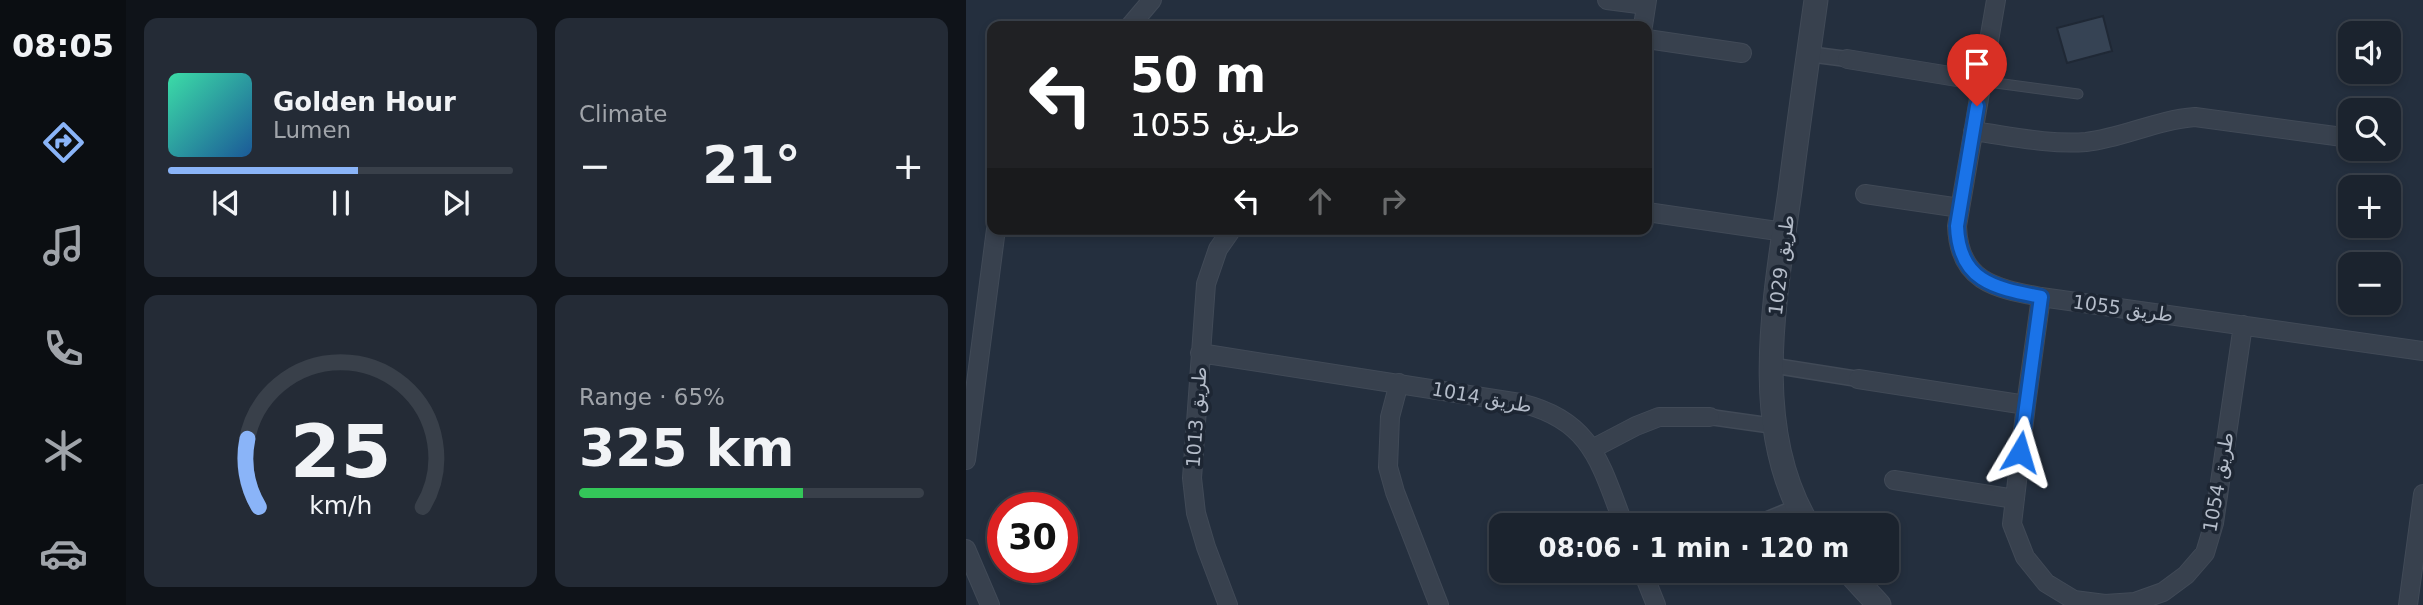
<!DOCTYPE html>
<html lang="en">
<head>
<meta charset="utf-8">
<style>
  :root { --surface:#1b232e; --page:#242b36; --text:#f1f3f6; --muted:#a0a4aa; --line:#39404a; --accent:#8ab4f8 }
  body { margin:0; font-family:"DejaVu Sans",Vazirmatn,sans-serif; background:var(--page); color:var(--text); height:100vh; display:flex; flex-direction:column; font-size:26px; white-space:nowrap }
  * { box-sizing:border-box; margin:0 }
  p { font-size:23px; color:var(--muted) }
  .icon { flex:none; width:38px; height:38px; fill:none; stroke:currentColor; stroke-width:2; stroke-linecap:round; stroke-linejoin:round }
  .map { position:relative; flex:1; overflow:hidden }
  .panel { display:flex; flex-direction:column; gap:18px; padding:18px; background:#0f1319; width:840px }
  .panel>* { flex:none }
  .banner { position:absolute; left:21px; top:21px; width:665px; height:214px; border-radius:14px; box-shadow:0 4px 10px #0003,0 0 0 2px var(--line); background:#202124; color:#fff; overflow:hidden }
  .controls { position:absolute; left:1372px; top:21px; display:grid; gap:14px }
  .controls a { display:grid; place-items:center; width:63px; height:63px; border-radius:14px; background:var(--surface); box-shadow:0 4px 10px #0003,0 0 0 2px var(--line); font-size:35px }
  .speed { position:absolute; left:21px; top:492px; display:flex; gap:14px; font-size:35px; font-weight:700; text-align:center }
  .speed>* { display:grid; place-content:center; width:91px; height:91px; border-radius:50%; background:var(--surface); box-shadow:0 4px 10px #0003,0 0 0 2px var(--line); line-height:1 }
  .speed .limit { border:10px solid #d22; background:#fff; color:#111 }
  .pin { position:absolute; display:grid; place-items:center; width:60px; height:60px; color:#fff; margin:-72px -30px; border-radius:50% 50% 50% 0; rotate:-45deg; box-shadow:0 0 7px #0007 }
  .pin .icon { rotate:45deg }
  .me { position:absolute; width:77px; margin:-38px; rotate:7deg; stroke-linejoin:round; filter:drop-shadow(0 0 5px #0008) }
  .turn { display:flex; align-items:center; gap:24px; height:147px; padding:0 28px; font-size:32px }
  .turn .icon { width:91px; height:91px; stroke-width:2.5 }
  .turn b { display:block; font-size:49px; line-height:60px }
  .lanes { display:flex; align-items:center; height:66px; padding:0 28px; background:#0003; justify-content:center; gap:35px; direction:ltr }
  .lanes .off { opacity:.35 }
  .big { font-size:52px; font-weight:600; line-height:1.1 }
  .panel .widget { flex:1; display:flex; flex-direction:column; justify-content:center; gap:10px; min-width:0; padding:0 24px; border-radius:14px; background:var(--page) }
  .panel .dial { align-items:center; gap:0 }
  .dial svg { height:182px; overflow:visible; fill:none; stroke:var(--line); stroke-width:7; stroke-linecap:round; text-anchor:middle }
  .dial text { fill:var(--text); stroke:none }
  .song { display:flex; align-items:center; gap:21px }
  .cover { width:84px; height:84px; border-radius:10px; background:linear-gradient(135deg,hsl(160 70% 55%),hsl(210 70% 35%)) }
  .played { height:7px; border-radius:4px; background:linear-gradient(90deg,var(--accent) 55%,var(--line) 55%) }
  .keys { display:flex; justify-content:space-around; direction:ltr }
  .heat { display:flex; justify-content:space-between; align-items:center; font-size:38px; direction:ltr }
  .charge { height:10px; border-radius:5px; background:linear-gradient(90deg,#34c759 65%,var(--line) 0) }
  .panel .tiles { flex:1; display:grid; gap:18px; grid-template-columns:repeat(2,1fr) }
  .trip { position:absolute; left:523px; top:513px; width:410px; height:70px; border-radius:14px; background:var(--surface); box-shadow:0 4px 10px #0003,0 0 0 2px var(--line); font-weight:600; line-height:70px; text-align:center }
  main { display:flex; flex:1; min-height:0 }
  .tab-bar { display:flex; flex-direction:column; width:126px; justify-content:space-around; align-items:center; background:#0b0e12; color:var(--muted) }
  .tab-bar .icon { width:49px; height:49px }
  .tab-bar .selected { color:var(--accent) }
  .tab-bar b { font-size:32px; color:var(--text) }
  .map>svg:first-child { display:block }
  .building { fill:#364354; stroke:#1f2835; stroke-width:2 }
  .lines { fill:none; stroke-linecap:round; stroke-linejoin:round }
  .service-casing { stroke:#414a57; stroke-width:11 }
  .pedestrian-casing { stroke:#414a57; stroke-width:17 }
  .minor-casing { stroke:#414a57; stroke-width:20 }
  .tertiary-casing { stroke:#414a57; stroke-width:25 }
  .service { stroke:#38414e; stroke-width:9 }
  .pedestrian { stroke:#38414e; stroke-width:14 }
  .minor { stroke:#38414e; stroke-width:18 }
  .tertiary { stroke:#38414e; stroke-width:23 }
  .route-casing { stroke:#114b97; stroke-width:18 }
  .route { stroke:#1a73e8; stroke-width:12 }
  .labels { text-anchor:middle; stroke-width:7; stroke-linejoin:round; paint-order:stroke }
  .street-label { font-size:19px; fill:#b4bcc9; stroke:#1d2633 }
</style>
</head>
<body>
<main>
<nav class="tab-bar">
<b>08:05</b>
<svg class="icon selected" aria-label="directions" viewBox="0 0 24 24"><path d="M12 3l9 9-9 9-9-9zM9 14v-3h6M13 9l2 2-2 2"/></svg>
<svg class="icon" aria-label="music" viewBox="0 0 24 24"><path d="M9 18V5l10-2v13"/><circle cx="6" cy="18" r="3"/><circle cx="16" cy="16" r="3"/></svg>
<svg class="icon" aria-label="phone" viewBox="0 0 24 24"><path d="M5 4h4l2 5-3 2q2 4 5 5l2-3 5 2v4C11 20 4 13 5 4z"/></svg>
<svg class="icon" aria-label="climate" viewBox="0 0 24 24"><path d="M12 3v18M4 7l16 10M4 17L20 7"/></svg>
<svg class="icon" aria-label="car" viewBox="0 0 24 24"><path d="M5 17H2v-5l4-1 3-4h7l3 4 3 1v5h-3M9 17h6M6 11h13"/><circle cx="7" cy="17" r="2"/><circle cx="17" cy="17" r="2"/></svg>
</nav>
<section class="panel">
<div class="tiles">
<div class="widget">
<div class="song"><i class="cover"></i><div><b>Golden Hour</b><p>Lumen</p></div></div>
<div class="played"></div>
<div class="keys"><svg class="icon" aria-label="previous" viewBox="0 0 24 24"><path d="M18 5L8 12l10 7zM5 5v14"/></svg><svg class="icon" aria-label="pause" viewBox="0 0 24 24"><path d="M8 5v14M16 5v14"/></svg><svg class="icon" aria-label="next" viewBox="0 0 24 24"><path d="M6 5l10 7-10 7zM19 5v14"/></svg></div>
</div>
<div class="widget"><p>Climate</p>
<div class="heat"><a>−</a><b class="big">21°</b><a>+</a></div>
</div>
<div class="widget dial"><svg viewBox="0 0 100 80">
<path d="M14 69A42 42 0 1 1 86 69"/>
<path d="M14 69A42 42 0 0 1 9 39" stroke="#8ab4f8"/>
<text x="50" y="56" font-size="32" font-weight="700">25</text>
<text x="50" y="72" font-size="11">km/h</text>
</svg></div>
<div class="widget"><p>Range · 65%</p><b class="big">325 km</b><div class="charge"></div></div>
</div>
</section>
<div class="map">
<svg width="1457" height="605" viewBox="0 0 1457 605">
  <rect width="100%" height="100%" fill="#242f3e"/>
  <path class="building" d="M1137,16L1146,51L1101,63L1091,28Z"/>
  <g class="lines">
    <g class="service-casing">
      <path id="service" d="M1015,81L1112,94"/>
    </g>
    <g class="pedestrian-casing">
      <path id="pedestrian" d="M842,54L881,59
        M804,365L892,379
        M744,417L808,426
        M787,525L831,507"/>
    </g>
    <g class="minor-casing">
      <path id="minor" d="M641,0L680,5
        M1030,0L991,226C993,282 1029,288 1075,297L1457,351
        M164,26L186,0
        M677,26L681,0
        M681,39L776,53
        M881,59L1015,81
        M1007,131C1044,136 1083,145 1120,142C1157,138 1190,120 1229,117L1384,138
        M899,194L994,208
        M681,212L818,232
        M1075,297L1060,405L1046,524L1059,557L1080,583L1108,600L1139,604L1169,602L1197,592L1220,575L1239,553L1248,523L1277,325
        M234,353L554,403C626,420 634,463 658,525
        M892,379L1060,405
        M433,383L424,417L422,467L429,492L473,605
        M626,449L670,426L693,417H744
        M0,460L30,229
        M928,480L1049,499
        M0,549L24,605
        M676,570L690,605
        M262,605L240,547L230,513L226,478L240,284L252,249L266,229
        M1442,605L1457,494"/>
    </g>
    <g class="tertiary-casing">
      <path id="tertiary" d="M842,525C783,428 809,297 824,191C832,127 841,64 850,0
        M881,570L913,605"/>
    </g>
    <use href="#service" class="service"/>
    <use href="#pedestrian" class="pedestrian"/>
    <use href="#minor" class="minor"/>
    <use href="#tertiary" class="tertiary"/>
  </g>
  <g class="lines">
    <g class="route-casing">
      <path id="route" d="M1011,106L991,226C993,282 1029,288 1075,297L1054,452"/>
    </g>
    <use href="#route" class="route"/>
  </g>
  <g class="labels">
    <g class="street-label">
      <text transform="translate(815 265) rotate(-83)" y="7">طريق 1029</text>
      <text transform="translate(1157 308) rotate(8)" y="7">طريق 1055</text>
      <text transform="translate(516 397) rotate(10)" y="7">طريق 1014</text>
      <text transform="translate(230 417) rotate(-86)" y="7">طريق 1013</text>
      <text transform="translate(1252 482) rotate(-80)" y="7">طريق 1054</text>
    </g>
  </g>
</svg>
<div class="controls">
<a><svg class="icon" aria-label="sound" viewBox="0 0 24 24"><path d="M4 9h4l5-4v14l-5-4H4zM17 9q2 3 0 6"/></svg></a>
<a><svg class="icon" aria-label="search" viewBox="0 0 24 24"><circle cx="10" cy="10" r="6"/><path d="M15 15l6 6"/></svg></a>
<a>+</a>
<a>−</a>
</div>
<div class="speed"><div class="limit">30</div></div>
<div class="pin" style="left:1011px;top:106px;background:#d93025"><svg class="icon" aria-label="arrive" viewBox="0 0 24 24"><path d="M6 21V4h12l-3 4 3 4H6"/></svg></div>
<svg class="me" style="left:1054px;top:452px" viewBox="-20 -20 40 40"><path d="M0-17L14 15 0 8-14 15z" fill="#1a73e8" stroke="#fff" stroke-width="4"/></svg>
<div class="trip">08:06 · 1 min · 120 m</div>
<div class="banner">
<div class="turn"><svg class="icon" aria-label="left" viewBox="0 0 24 24"><path d="M17 20v-9H6M10 6l-5 5 5 5"/></svg><div><b>50 m</b>طريق 1055</div></div>
<div class="lanes"><svg class="icon" aria-label="left" viewBox="0 0 24 24"><path d="M17 20v-9H6M10 6l-5 5 5 5"/></svg><svg class="icon off" aria-label="ahead" viewBox="0 0 24 24"><path d="M12 20V5M6 11l6-6 6 6"/></svg><svg class="icon off" aria-label="right" viewBox="0 0 24 24"><path d="M7 20v-9h11M14 6l5 5-5 5"/></svg></div>
</div>
</div>
</main>
</body>
</html>
